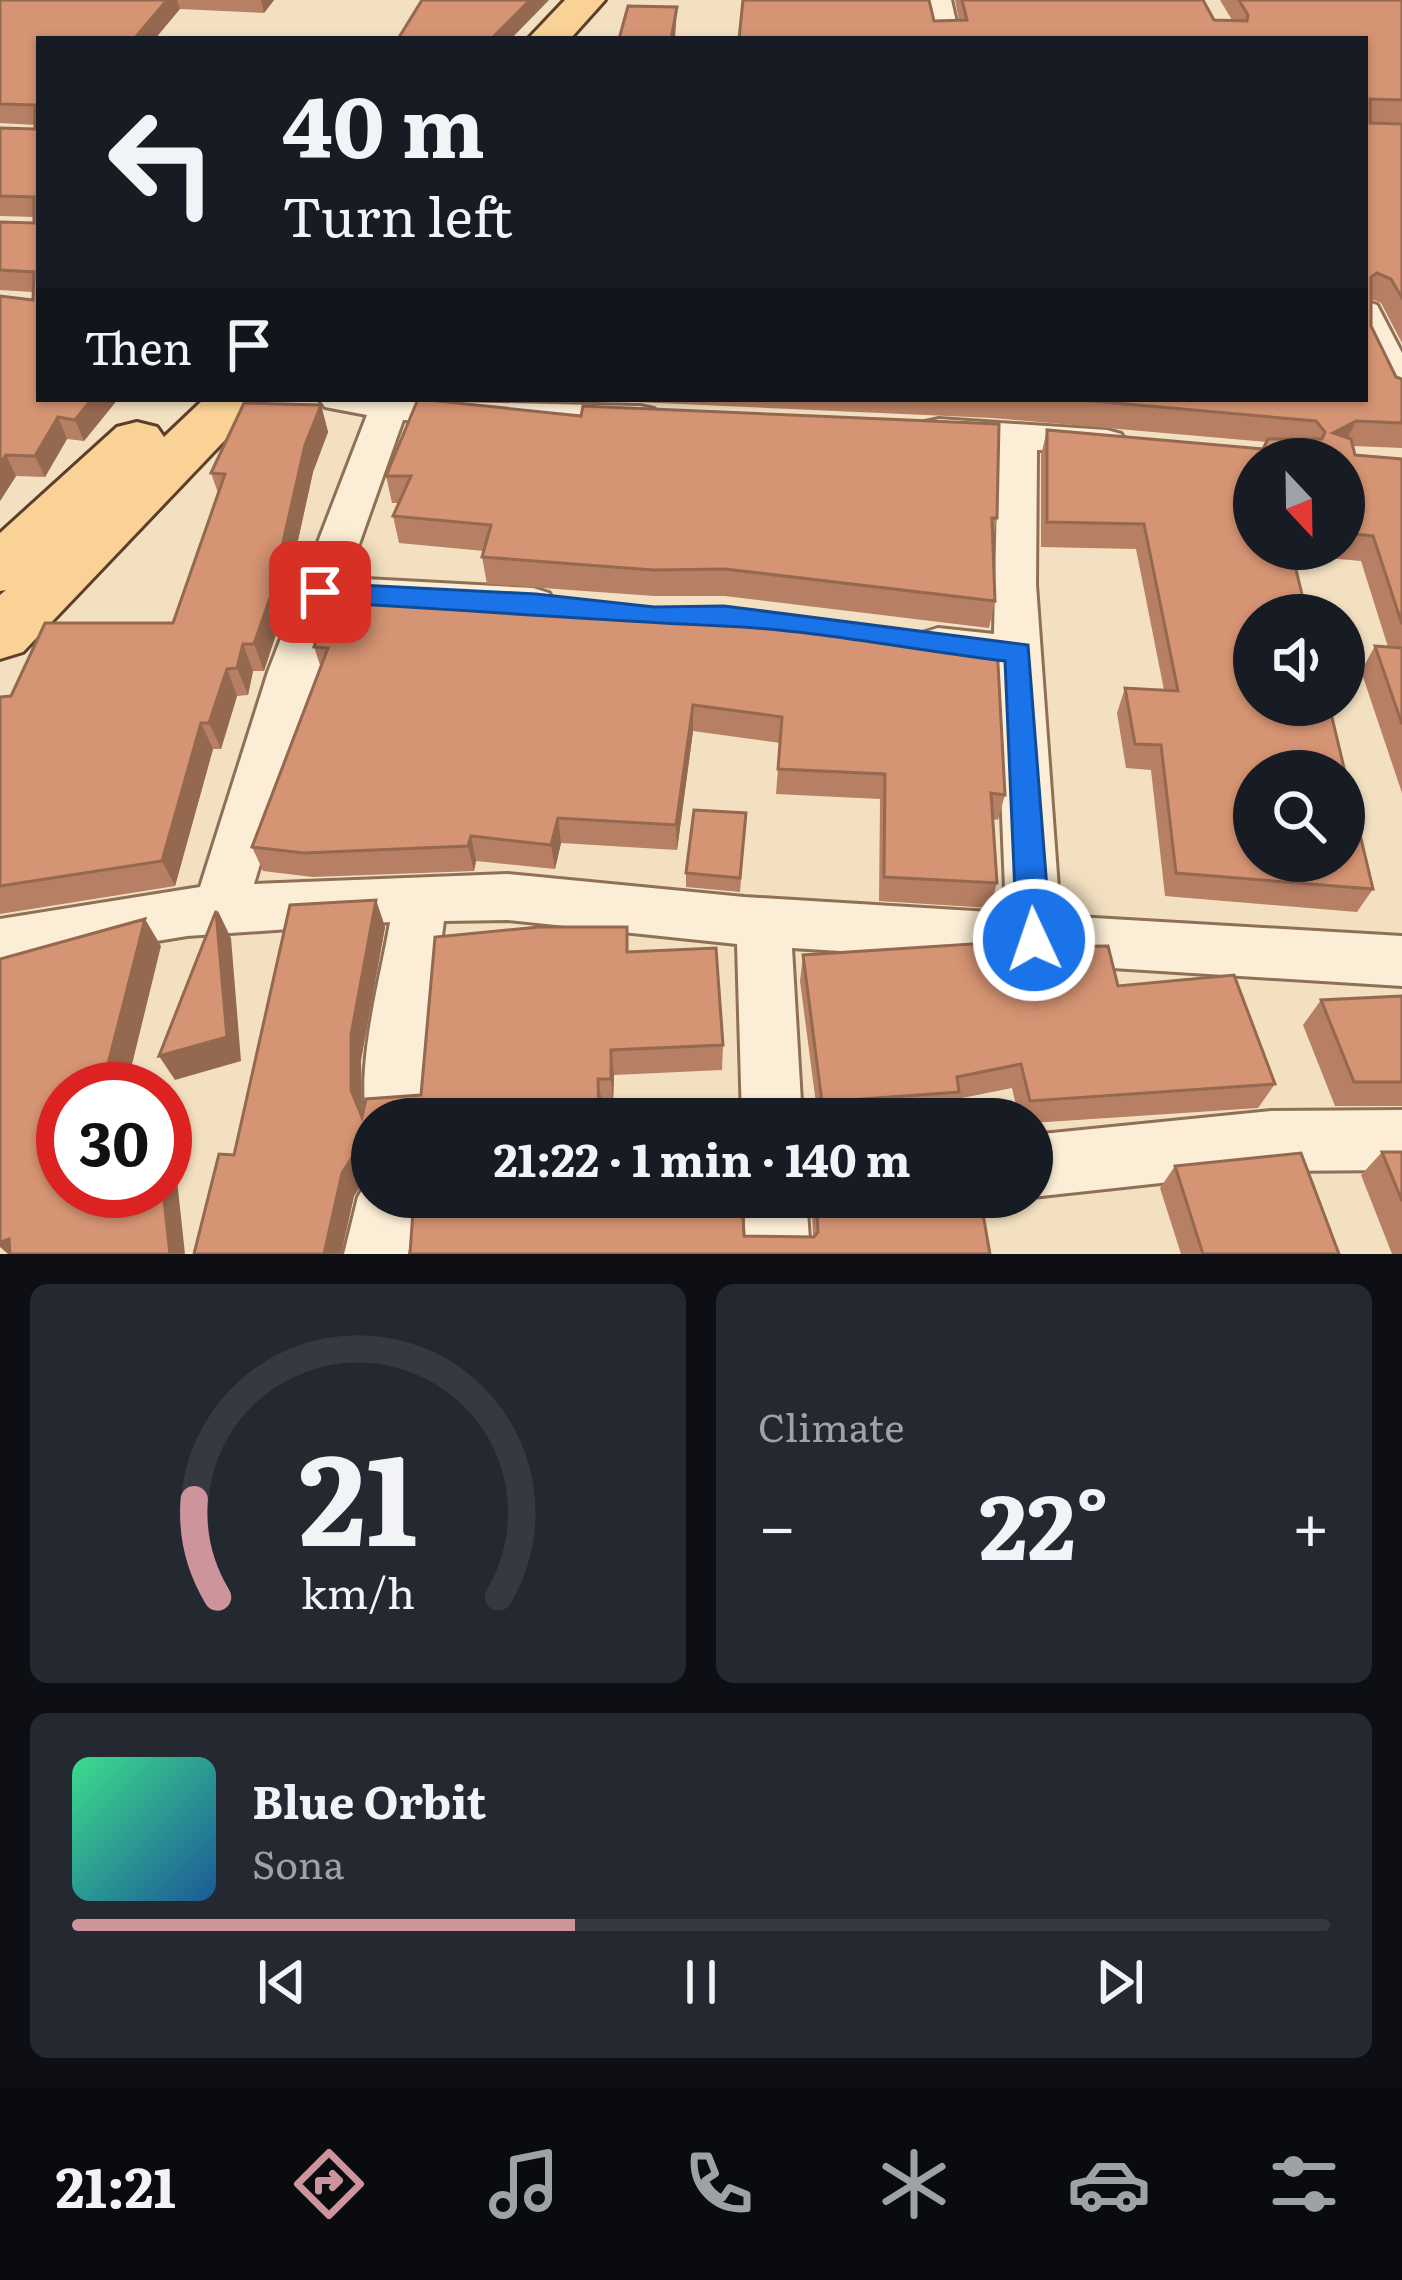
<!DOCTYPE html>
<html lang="en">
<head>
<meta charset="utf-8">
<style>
  :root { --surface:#171b24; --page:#242831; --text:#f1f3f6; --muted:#9ea1a6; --line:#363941; --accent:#ce949b }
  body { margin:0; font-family:Literata,serif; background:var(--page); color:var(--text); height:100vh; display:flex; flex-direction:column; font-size:45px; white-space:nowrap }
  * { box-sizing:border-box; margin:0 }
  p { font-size:39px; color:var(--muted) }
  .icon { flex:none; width:66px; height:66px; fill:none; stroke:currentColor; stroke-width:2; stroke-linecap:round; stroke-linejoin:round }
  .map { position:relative; height:1254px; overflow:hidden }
  .sheet { display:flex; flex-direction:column; gap:30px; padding:30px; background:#0d0f14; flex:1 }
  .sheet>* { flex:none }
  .guide { position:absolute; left:36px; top:36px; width:1332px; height:366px; border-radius:0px; box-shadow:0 3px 9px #0004; background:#171b24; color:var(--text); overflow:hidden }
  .needle { width:78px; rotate:158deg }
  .buttons { position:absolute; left:1233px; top:438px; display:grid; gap:24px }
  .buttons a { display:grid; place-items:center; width:132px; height:132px; border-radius:50%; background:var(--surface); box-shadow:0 3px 9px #0004; font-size:60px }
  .speed { position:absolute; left:36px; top:1062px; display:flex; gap:24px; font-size:60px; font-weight:700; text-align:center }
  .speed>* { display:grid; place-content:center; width:156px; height:156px; border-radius:50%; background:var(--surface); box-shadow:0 3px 9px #0004; line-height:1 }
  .speed .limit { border:18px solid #d22; background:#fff; color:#111 }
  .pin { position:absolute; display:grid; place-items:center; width:102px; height:102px; color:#fff; margin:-51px; border-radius:24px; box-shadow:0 6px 18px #0006 }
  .me { position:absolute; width:132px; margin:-66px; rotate:357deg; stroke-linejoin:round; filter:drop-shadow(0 0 9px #0008) }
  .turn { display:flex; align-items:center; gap:42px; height:252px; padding:0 48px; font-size:54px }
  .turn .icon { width:156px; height:156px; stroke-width:2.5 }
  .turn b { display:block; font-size:84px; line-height:102px }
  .then { display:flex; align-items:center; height:114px; padding:0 48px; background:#0003; gap:24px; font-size:45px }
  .big { font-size:90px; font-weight:700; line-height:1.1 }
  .sheet .widget { flex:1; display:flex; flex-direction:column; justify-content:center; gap:18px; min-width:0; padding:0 42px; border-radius:18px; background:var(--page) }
  .sheet .dial { align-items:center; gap:0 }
  .dial svg { height:312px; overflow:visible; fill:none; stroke:var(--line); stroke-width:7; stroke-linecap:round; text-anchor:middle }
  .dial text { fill:var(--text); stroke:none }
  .song { display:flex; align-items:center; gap:36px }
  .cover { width:144px; height:144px; border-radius:18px; background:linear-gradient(135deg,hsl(150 70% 55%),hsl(210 70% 35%)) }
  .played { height:12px; border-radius:6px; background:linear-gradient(90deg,var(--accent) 40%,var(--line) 40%) }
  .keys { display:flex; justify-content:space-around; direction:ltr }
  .heat { display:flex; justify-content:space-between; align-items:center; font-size:66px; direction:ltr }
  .sheet .tiles { flex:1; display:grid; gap:30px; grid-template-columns:1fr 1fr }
  .widget:last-child { grid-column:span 2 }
  .trip { position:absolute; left:351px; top:1098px; width:702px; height:120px; border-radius:60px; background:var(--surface); box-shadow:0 3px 9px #0004; font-weight:700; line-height:120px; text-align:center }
  .menu { display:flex; height:192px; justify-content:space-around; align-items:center; background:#090b0e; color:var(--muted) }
  .menu .icon { width:84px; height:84px }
  .menu .current { color:var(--accent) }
  .menu b { font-size:54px; color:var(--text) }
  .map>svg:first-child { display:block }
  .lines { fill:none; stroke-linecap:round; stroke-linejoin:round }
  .minor-casing { stroke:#8e7056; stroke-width:6 }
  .primary-casing { stroke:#5c3e2b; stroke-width:6 }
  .minor { fill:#fceed6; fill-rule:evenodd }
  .primary { fill:#fad295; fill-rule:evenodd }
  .wall { fill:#b77f63; fill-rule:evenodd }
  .shaded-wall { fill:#956850 }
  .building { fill:#d59473; stroke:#956850; stroke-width:3; fill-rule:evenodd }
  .route { fill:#1a73e8; stroke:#114b97; stroke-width:3 }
</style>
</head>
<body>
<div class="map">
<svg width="1402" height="1254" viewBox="0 0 1402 1254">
  <rect width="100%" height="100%" fill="#f3e0c1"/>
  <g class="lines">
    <g class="minor-casing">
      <path id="minor" d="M925,0H951L960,39H934Z
        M1365,301L1377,305L1402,353V404L1389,400L1365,351Z
        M319,399L640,406L654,409L659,418L654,427L640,430L403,420L347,578L533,588L549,593L555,604L549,615L533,620L337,609L254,884L507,874L744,897L1006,913L996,668L922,657L915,645L922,633L938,628L994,634L998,448L925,440L920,431L925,422L939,419L1107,430L1121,434L1127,443L1121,452L1037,450L1036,585L1060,916L1402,936V986L792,948L802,1119H742L737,944L507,920L444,921L428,1038L425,1119H372V1136C350,1084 381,978 390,922L187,936L0,967V919L200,887L268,672L367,415L325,407Z
        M1402,1110V1170L1271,1171L1032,1197V1135L1271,1111Z
        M372,1173V1197H420L408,1254H344L358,1197Z
        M744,1197H806L810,1254H746Z"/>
    </g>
    <g class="primary-casing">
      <path id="primary" d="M565,0H605L570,39H528Z
        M204,399H264L23,652L0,659V595L6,590L0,591V533L117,427L137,422L157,427L164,437Z"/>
    </g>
    <use href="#minor" class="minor"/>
    <use href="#primary" class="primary"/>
  </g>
  <path class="wall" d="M0,0H274L264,13L180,9L39,39V399H118L84,441L67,439L45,477L16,476L0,501V296L33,300V292L0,290V222L34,223V217L0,216V128L35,129V125L0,123Z
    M955,0H1203L1214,20H1232L1220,0H1402V123L1370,122L1402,124V343L1381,303L1371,299V326L1396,377L1402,379V448L1353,446L1355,455L1402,459V793L1361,671L1375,646L1388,647L1361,561L1293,555L1373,889L1357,912L1165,896L1151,770L1126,768L1117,713L1125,688L1164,690L1136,549L1041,547V455L1047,430L1263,449L1267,442L993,418L592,400L1365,399V39L934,21L959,20ZM1344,459V549H1254Z
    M418,399L997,518L993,540L995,601L989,628L725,596H654L487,584L482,557L484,551L399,543L393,516L399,503H392L386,476Z
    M321,405L328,432L313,472L280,622L264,671H253L248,695L237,696L221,749H213L175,886L0,914V697L11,696L173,623L218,493L211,473Z
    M469,605L1005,795L998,820L993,819L997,883L990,908L879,901L880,799L776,794L780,743L693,731L677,850L561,843L555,869L476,861L474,871L313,877L263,871L252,847L321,668L314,647Z
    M746,813L740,892L686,887V873Z
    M376,900L385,927L361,1060L362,1114L421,1095L629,952L723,1045L722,1070L614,1075L613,1103L602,1104V1119H372V1183L368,1174L354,1196L341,1254H194L234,1155Z
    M1002,947L1118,986L1275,1084L1258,1108L1032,1123V1119H1019L1012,1088L957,1099L952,1116L904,1119H818L800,981L803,955Z
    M1402,996V1106H1335L1303,1025L1321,1000Z
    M1382,1152H1402V1254H1392L1361,1175Z
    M1175,1166L1339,1254H1181L1160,1188Z
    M814,1197L990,1254H410L744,1236L813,1237L812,1211Z"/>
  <path class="shaded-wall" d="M167,0H177L180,9L155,39H134Z
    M261,0H274L264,13Z
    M530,0H549L511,39H491Z
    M677,7L675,39H671Z
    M92,399H118L84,441L75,420Z
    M321,405L328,432L313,472L280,622L264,671L254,644L305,445Z
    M58,417L67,439L45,477L35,456Z
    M1356,421L1344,446L1333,433Z
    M6,455L16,476L0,501V463Z
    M243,644L253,671L248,695L237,668Z
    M227,669L237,696L221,749L209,723Z
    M693,705V731L677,850L676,825Z
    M201,723L213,749L175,886L162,861Z
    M558,818L561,843L555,869L551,845Z
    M471,836L476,861L474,871L468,846Z
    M376,900L385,927L361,1060L362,1114L351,1090V1035Z
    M218,911L231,938L241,1061L175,1080L159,1056Z
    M145,919L161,946L126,1089L105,1076Z
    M611,1050L614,1075L613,1103L611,1079Z
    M598,1079L602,1104V1119H599Z
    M165,1108L170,1115L185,1254H170L163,1191H165Z
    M360,1145L368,1174L354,1196L341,1254H324L342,1173Z
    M9,1239L26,1254H8L0,1247V1242Z"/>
  <path class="building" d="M0,0H167L134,39H39V399H92L75,420L58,417L35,456L6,455L0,463V296L33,300L34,272L0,270V222L34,223V197L0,196V128L35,129V105L0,104Z
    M422,0H530L491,39H398Z
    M743,0H929L934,21L967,20L962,0H1203L1214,20L1247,21L1248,15L1239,0H1402V100L1370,99V123L1402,124V298L1391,279L1377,273L1371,277V326L1396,377L1402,379V423L1356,421L1333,433L1351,439L1355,455L1402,459V624L1373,536L1344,533V459H1254V549H1291L1307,615H1254V705H1329L1373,889L1176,873L1161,745L1135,744L1125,688L1178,691L1144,524L1047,522V430L1263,449L1268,439H1322L1325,432L1316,421L1070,399H1365V39H739ZM1254,771H1344V861H1254Z
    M628,6L677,7L671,39H619Z
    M418,399L581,416L583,406L999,424L997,518H992L995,601L725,569L653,570L482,557L491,525L393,516L411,476H386Z
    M244,403L321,405L305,445L271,595L254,644H243L237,668L227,669L209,723H201L162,861L0,886V697L11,696L45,623H173L225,474L211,473Z
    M330,598L469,605L471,598L653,612L724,611L997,645L1005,795L991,793L997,883L884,877L885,774L778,769L782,717L693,705L676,825L558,818L551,845L471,836L468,846L304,853L252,847L328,648L314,647Z
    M1375,646L1402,648V724Z
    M694,810L746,813L740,878L686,873Z
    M376,900L351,1035V1090L362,1117L366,1099L421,1095L435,937L539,927H627V952L716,948L723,1045L611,1050V1079H598L599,1119H372V1170H366L360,1145L342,1173L324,1254H194L219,1154L234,1155L290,905Z
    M216,911L227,1037L159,1056Z
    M145,919L105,1076L147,1089H63V1191H163L170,1254H10L9,1239L0,1242V959Z
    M1002,942V947L1108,946L1118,986L1234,975L1275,1084L1030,1101L1021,1064L957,1077L959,1092L822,1102L803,955Z
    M1402,996V1082H1354L1321,1000Z
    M1382,1152H1402V1201Z
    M1301,1153L1339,1254H1203L1175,1166Z
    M414,1197H742L744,1236L814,1237L818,1232L816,1197H980L990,1254H410Z"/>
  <path class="route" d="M320,583L536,594L654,607L724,606L1028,645L1051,940L1046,950L1034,954L1022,950L1017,940L1005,661C912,650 816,630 723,626C589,620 455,609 320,602L307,592Z"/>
</svg>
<div class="buttons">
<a><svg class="needle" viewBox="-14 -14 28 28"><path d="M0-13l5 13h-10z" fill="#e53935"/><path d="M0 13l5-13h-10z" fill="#9ea1a6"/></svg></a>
<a><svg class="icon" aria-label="sound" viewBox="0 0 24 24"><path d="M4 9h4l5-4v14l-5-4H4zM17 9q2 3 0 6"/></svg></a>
<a><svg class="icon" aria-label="search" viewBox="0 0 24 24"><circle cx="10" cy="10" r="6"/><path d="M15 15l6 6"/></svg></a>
</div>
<div class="speed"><div class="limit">30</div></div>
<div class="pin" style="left:320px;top:592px;background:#d93025"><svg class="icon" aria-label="arrive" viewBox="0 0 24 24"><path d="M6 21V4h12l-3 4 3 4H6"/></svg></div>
<svg class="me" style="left:1034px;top:940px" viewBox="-20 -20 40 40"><circle r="17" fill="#1a73e8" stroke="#fff" stroke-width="3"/><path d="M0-11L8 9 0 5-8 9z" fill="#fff"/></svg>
<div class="trip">21:22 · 1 min · 140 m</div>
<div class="guide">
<div class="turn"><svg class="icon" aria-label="left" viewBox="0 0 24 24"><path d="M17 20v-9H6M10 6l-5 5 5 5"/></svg><div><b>40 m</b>Turn left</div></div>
<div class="then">Then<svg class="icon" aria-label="arrive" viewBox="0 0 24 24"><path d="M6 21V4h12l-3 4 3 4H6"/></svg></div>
</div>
</div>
<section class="sheet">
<div class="tiles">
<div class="widget dial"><svg viewBox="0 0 100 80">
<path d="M14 69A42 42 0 1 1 86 69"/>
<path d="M14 69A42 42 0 0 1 8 44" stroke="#ce949b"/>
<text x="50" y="56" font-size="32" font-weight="700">21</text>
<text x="50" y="72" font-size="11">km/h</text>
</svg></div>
<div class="widget"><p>Climate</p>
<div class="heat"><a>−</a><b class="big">22°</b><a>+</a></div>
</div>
<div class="widget">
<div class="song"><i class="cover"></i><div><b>Blue Orbit</b><p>Sona</p></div></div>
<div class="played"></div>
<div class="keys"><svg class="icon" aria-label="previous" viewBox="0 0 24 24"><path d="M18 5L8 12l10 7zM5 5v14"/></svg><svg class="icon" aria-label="pause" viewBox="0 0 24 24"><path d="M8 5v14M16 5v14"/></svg><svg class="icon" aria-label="next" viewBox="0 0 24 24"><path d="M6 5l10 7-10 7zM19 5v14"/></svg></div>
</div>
</div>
</section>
<nav class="menu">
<b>21:21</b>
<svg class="icon current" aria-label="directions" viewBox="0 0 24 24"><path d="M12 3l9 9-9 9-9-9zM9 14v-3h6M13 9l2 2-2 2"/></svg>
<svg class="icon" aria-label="music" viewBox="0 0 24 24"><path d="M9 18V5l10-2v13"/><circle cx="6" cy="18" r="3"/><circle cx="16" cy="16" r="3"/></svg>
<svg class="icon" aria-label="phone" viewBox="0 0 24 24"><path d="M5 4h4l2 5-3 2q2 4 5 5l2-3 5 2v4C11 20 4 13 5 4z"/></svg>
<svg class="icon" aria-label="climate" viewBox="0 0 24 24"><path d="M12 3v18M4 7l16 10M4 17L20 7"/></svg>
<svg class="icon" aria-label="car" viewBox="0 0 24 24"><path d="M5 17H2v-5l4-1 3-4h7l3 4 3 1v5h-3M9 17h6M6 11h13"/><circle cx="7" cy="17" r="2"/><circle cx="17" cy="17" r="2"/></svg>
<svg class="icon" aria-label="filters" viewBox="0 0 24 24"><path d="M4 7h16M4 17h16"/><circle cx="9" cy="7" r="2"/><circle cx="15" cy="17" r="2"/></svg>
</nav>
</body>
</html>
